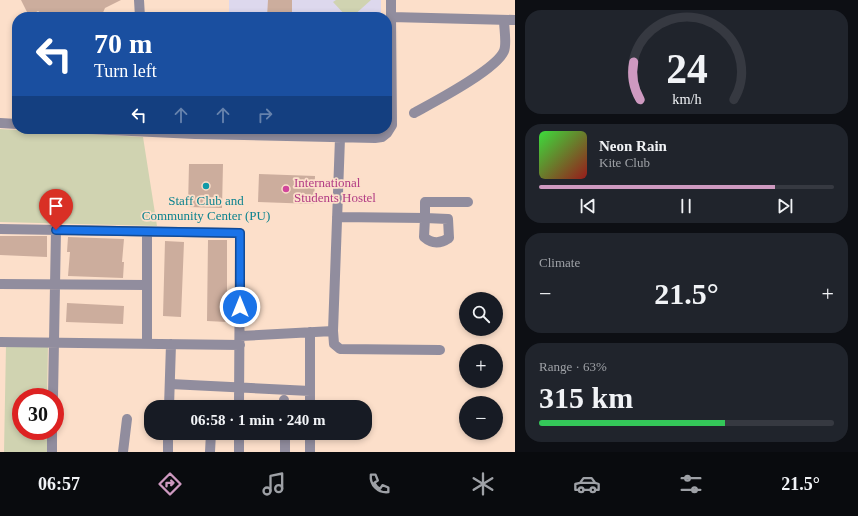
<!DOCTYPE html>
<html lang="en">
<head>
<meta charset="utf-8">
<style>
  :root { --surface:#171b24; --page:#20242c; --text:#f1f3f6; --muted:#9ea1a6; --line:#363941; --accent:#ce99c0 }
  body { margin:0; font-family:"Times New Roman",serif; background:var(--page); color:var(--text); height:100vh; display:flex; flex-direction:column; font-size:15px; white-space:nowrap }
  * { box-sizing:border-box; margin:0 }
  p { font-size:13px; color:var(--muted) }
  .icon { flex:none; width:22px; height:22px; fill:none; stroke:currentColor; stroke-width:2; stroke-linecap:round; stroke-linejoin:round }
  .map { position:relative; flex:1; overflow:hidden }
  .sheet { display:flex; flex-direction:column; gap:10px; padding:10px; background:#0d0f14; width:343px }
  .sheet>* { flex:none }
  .guide { position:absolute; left:12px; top:12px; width:380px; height:122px; border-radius:16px; box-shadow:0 2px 6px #0003; background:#1a4fa0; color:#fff; overflow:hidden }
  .controls { position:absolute; left:459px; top:292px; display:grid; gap:8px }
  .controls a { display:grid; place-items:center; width:44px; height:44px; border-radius:50%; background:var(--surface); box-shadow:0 2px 6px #0003; font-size:20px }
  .speed { position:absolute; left:12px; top:388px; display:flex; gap:8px; font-size:20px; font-weight:700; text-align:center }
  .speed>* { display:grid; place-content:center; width:52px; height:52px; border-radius:50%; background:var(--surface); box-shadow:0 2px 6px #0003; line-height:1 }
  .speed .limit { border:6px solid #d22; background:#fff; color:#111 }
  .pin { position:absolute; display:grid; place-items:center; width:34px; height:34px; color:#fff; margin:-41px -17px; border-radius:50% 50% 50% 0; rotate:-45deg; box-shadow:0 0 4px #0007 }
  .pin .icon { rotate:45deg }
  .me { position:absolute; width:44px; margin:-22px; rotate:0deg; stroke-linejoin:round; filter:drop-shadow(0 0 3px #0008) }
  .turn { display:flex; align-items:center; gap:14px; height:84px; padding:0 16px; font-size:18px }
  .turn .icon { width:52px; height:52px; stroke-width:2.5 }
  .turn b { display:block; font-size:28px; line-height:34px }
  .lanes { display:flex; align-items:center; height:38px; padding:0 16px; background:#0003; justify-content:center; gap:20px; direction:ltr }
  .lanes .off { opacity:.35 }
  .big { font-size:30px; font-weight:700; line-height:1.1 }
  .sheet .tile { flex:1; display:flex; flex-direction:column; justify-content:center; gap:6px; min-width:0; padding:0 14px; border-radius:16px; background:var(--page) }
  .sheet .dial { align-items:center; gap:0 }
  .dial svg { height:104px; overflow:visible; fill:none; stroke:var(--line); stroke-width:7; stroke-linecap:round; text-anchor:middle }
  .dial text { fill:var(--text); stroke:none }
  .song { display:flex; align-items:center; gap:12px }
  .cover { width:48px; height:48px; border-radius:6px; background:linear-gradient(135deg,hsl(120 70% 55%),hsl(0 70% 35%)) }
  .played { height:4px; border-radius:2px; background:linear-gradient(90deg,var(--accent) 80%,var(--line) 80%) }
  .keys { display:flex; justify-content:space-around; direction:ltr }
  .heat { display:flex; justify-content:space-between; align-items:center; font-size:22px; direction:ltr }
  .charge { height:6px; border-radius:3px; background:linear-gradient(90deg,#34c759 63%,var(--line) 0) }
  .trip { position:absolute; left:144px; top:400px; width:228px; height:40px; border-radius:16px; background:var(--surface); box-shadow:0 2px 6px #0003; font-weight:700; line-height:40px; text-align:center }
  .menu { display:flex; height:64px; justify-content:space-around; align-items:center; background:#090b0e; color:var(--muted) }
  .menu .icon { width:28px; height:28px }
  .menu .active { color:var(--accent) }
  .menu b { font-size:18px; color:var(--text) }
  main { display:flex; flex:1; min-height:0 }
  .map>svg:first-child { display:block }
  .education { fill:#ddd8ed }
  .green { fill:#d0d3b1 }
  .building { fill:#ccad9d }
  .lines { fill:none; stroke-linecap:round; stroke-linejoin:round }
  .minor { stroke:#918d9e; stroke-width:10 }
  .route-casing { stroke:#114b97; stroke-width:10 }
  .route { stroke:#1a73e8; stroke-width:7 }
  .culture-dot { fill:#0f9aa8; stroke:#fcdfca; stroke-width:1.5 }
  .hotel-dot { fill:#d1479c; stroke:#fcdfca; stroke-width:1.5 }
  .labels { text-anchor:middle; stroke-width:3.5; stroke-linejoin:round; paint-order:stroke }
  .hotel-label { font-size:13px; fill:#b23c85; stroke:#fcdfca; text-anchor:start }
  .culture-label { font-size:13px; fill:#0d838f; stroke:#fcdfca }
</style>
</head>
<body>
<main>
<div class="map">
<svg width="515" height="452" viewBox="0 0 515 452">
  <rect width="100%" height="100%" fill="#fcdfca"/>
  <path class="education" d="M229,0H381V17H229Z"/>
  <path class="green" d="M336,0H371L352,17H347L333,2Z
    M0,129L143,137L157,226L0,222Z
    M6,345L48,346L47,397H21V431H47V452H4Z"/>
  <path class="building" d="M21,0H121L105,8L101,17H47L38,11L29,16Z
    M268,0H292V17H267Z
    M189,164H223L222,208L188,207Z
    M259,174L315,176L314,204L258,202Z
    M0,236H47V257L0,255Z
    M68,237L124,239L122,262H124L123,278L68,276L70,252H67Z
    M208,240H227V322L207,321Z
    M165,241L184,242L181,317L163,316Z
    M67,303L124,306L123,324L66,322Z"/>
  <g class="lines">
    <path class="minor" d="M139,0L140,17
      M391,0V17L515,20
      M414,113C434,102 496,70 504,51C507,44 504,28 504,20
      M0,123L17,124
      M89,129L195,134L375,138L382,137L387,133L392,125L391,17
      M337,217L425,218V202H468
      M425,218L448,219L449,238C440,244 432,244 424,237Z
      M0,229L240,233L239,407
      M0,284L147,285
      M333,331L334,344L340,349L440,350
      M310,332V407
      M240,336L333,331L340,138
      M0,342L240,345
      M147,343V232
      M170,384L310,391
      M53,397L56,230
      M284,400V407
      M169,405L227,407
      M169,407L171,344
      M285,433V452
      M310,433V452
      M52,452V431
      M123,452L127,419
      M168,452V433
      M210,452L211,433
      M239,452V433"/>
  </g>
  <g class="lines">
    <g class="route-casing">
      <path id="route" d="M56,230L240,233V307"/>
    </g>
    <use href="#route" class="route"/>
  </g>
  <circle class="culture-dot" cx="206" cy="186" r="4"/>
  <circle class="hotel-dot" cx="286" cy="189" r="4"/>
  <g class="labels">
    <g class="hotel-label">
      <text x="294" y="187">International<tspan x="294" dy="15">Students Hostel</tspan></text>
    </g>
    <g class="culture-label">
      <text x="206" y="205">Staff Club and<tspan x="206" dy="15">Community Center (PU)</tspan></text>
    </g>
  </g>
</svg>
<div class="controls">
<a><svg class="icon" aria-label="search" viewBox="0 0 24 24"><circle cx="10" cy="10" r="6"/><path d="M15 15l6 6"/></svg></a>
<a>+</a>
<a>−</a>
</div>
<div class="speed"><div class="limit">30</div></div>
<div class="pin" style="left:56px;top:230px;background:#d93025"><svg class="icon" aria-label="arrive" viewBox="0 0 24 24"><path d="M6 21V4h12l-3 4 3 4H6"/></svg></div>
<svg class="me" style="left:240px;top:307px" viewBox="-20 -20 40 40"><circle r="17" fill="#1a73e8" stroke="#fff" stroke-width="3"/><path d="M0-11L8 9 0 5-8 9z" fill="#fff"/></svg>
<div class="trip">06:58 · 1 min · 240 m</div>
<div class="guide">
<div class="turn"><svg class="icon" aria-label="left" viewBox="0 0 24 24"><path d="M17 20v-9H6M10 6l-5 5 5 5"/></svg><div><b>70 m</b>Turn left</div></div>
<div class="lanes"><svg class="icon" aria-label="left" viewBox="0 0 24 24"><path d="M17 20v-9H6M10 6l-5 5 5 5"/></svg><svg class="icon off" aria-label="ahead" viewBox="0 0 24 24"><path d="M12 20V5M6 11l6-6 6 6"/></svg><svg class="icon off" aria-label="ahead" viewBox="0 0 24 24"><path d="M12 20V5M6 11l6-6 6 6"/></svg><svg class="icon off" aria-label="right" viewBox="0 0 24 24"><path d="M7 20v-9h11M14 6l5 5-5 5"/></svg></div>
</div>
</div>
<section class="sheet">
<div class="tile dial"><svg viewBox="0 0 100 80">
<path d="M14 69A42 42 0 1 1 86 69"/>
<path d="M14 69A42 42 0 0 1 9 40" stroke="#ce99c0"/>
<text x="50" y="56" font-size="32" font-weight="700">24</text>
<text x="50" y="72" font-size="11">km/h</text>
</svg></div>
<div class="tile">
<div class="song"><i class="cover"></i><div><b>Neon Rain</b><p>Kite Club</p></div></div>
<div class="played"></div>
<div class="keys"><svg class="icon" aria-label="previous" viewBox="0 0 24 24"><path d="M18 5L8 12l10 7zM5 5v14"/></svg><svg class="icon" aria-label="pause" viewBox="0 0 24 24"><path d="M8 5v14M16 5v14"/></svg><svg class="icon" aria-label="next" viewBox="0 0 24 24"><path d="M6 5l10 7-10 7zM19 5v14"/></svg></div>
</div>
<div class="tile"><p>Climate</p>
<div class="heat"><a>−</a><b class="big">21.5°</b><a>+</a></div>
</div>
<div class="tile"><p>Range · 63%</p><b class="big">315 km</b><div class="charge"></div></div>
</section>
</main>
<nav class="menu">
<b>06:57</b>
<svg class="icon active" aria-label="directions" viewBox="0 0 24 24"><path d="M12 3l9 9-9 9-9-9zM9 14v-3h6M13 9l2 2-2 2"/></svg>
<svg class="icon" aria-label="music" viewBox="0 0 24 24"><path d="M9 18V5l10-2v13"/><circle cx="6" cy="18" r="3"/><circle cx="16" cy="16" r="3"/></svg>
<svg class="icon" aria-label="phone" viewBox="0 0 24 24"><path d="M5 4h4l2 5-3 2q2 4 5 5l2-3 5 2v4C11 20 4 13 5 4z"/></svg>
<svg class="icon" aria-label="climate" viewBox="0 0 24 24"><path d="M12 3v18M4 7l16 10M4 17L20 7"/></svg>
<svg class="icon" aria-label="car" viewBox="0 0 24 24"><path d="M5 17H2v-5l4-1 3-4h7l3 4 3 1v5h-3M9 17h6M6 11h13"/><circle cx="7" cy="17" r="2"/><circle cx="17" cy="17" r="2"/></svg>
<svg class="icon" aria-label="filters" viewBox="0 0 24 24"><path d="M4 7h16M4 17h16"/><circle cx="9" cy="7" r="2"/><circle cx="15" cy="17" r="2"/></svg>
<b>21.5°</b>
</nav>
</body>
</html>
